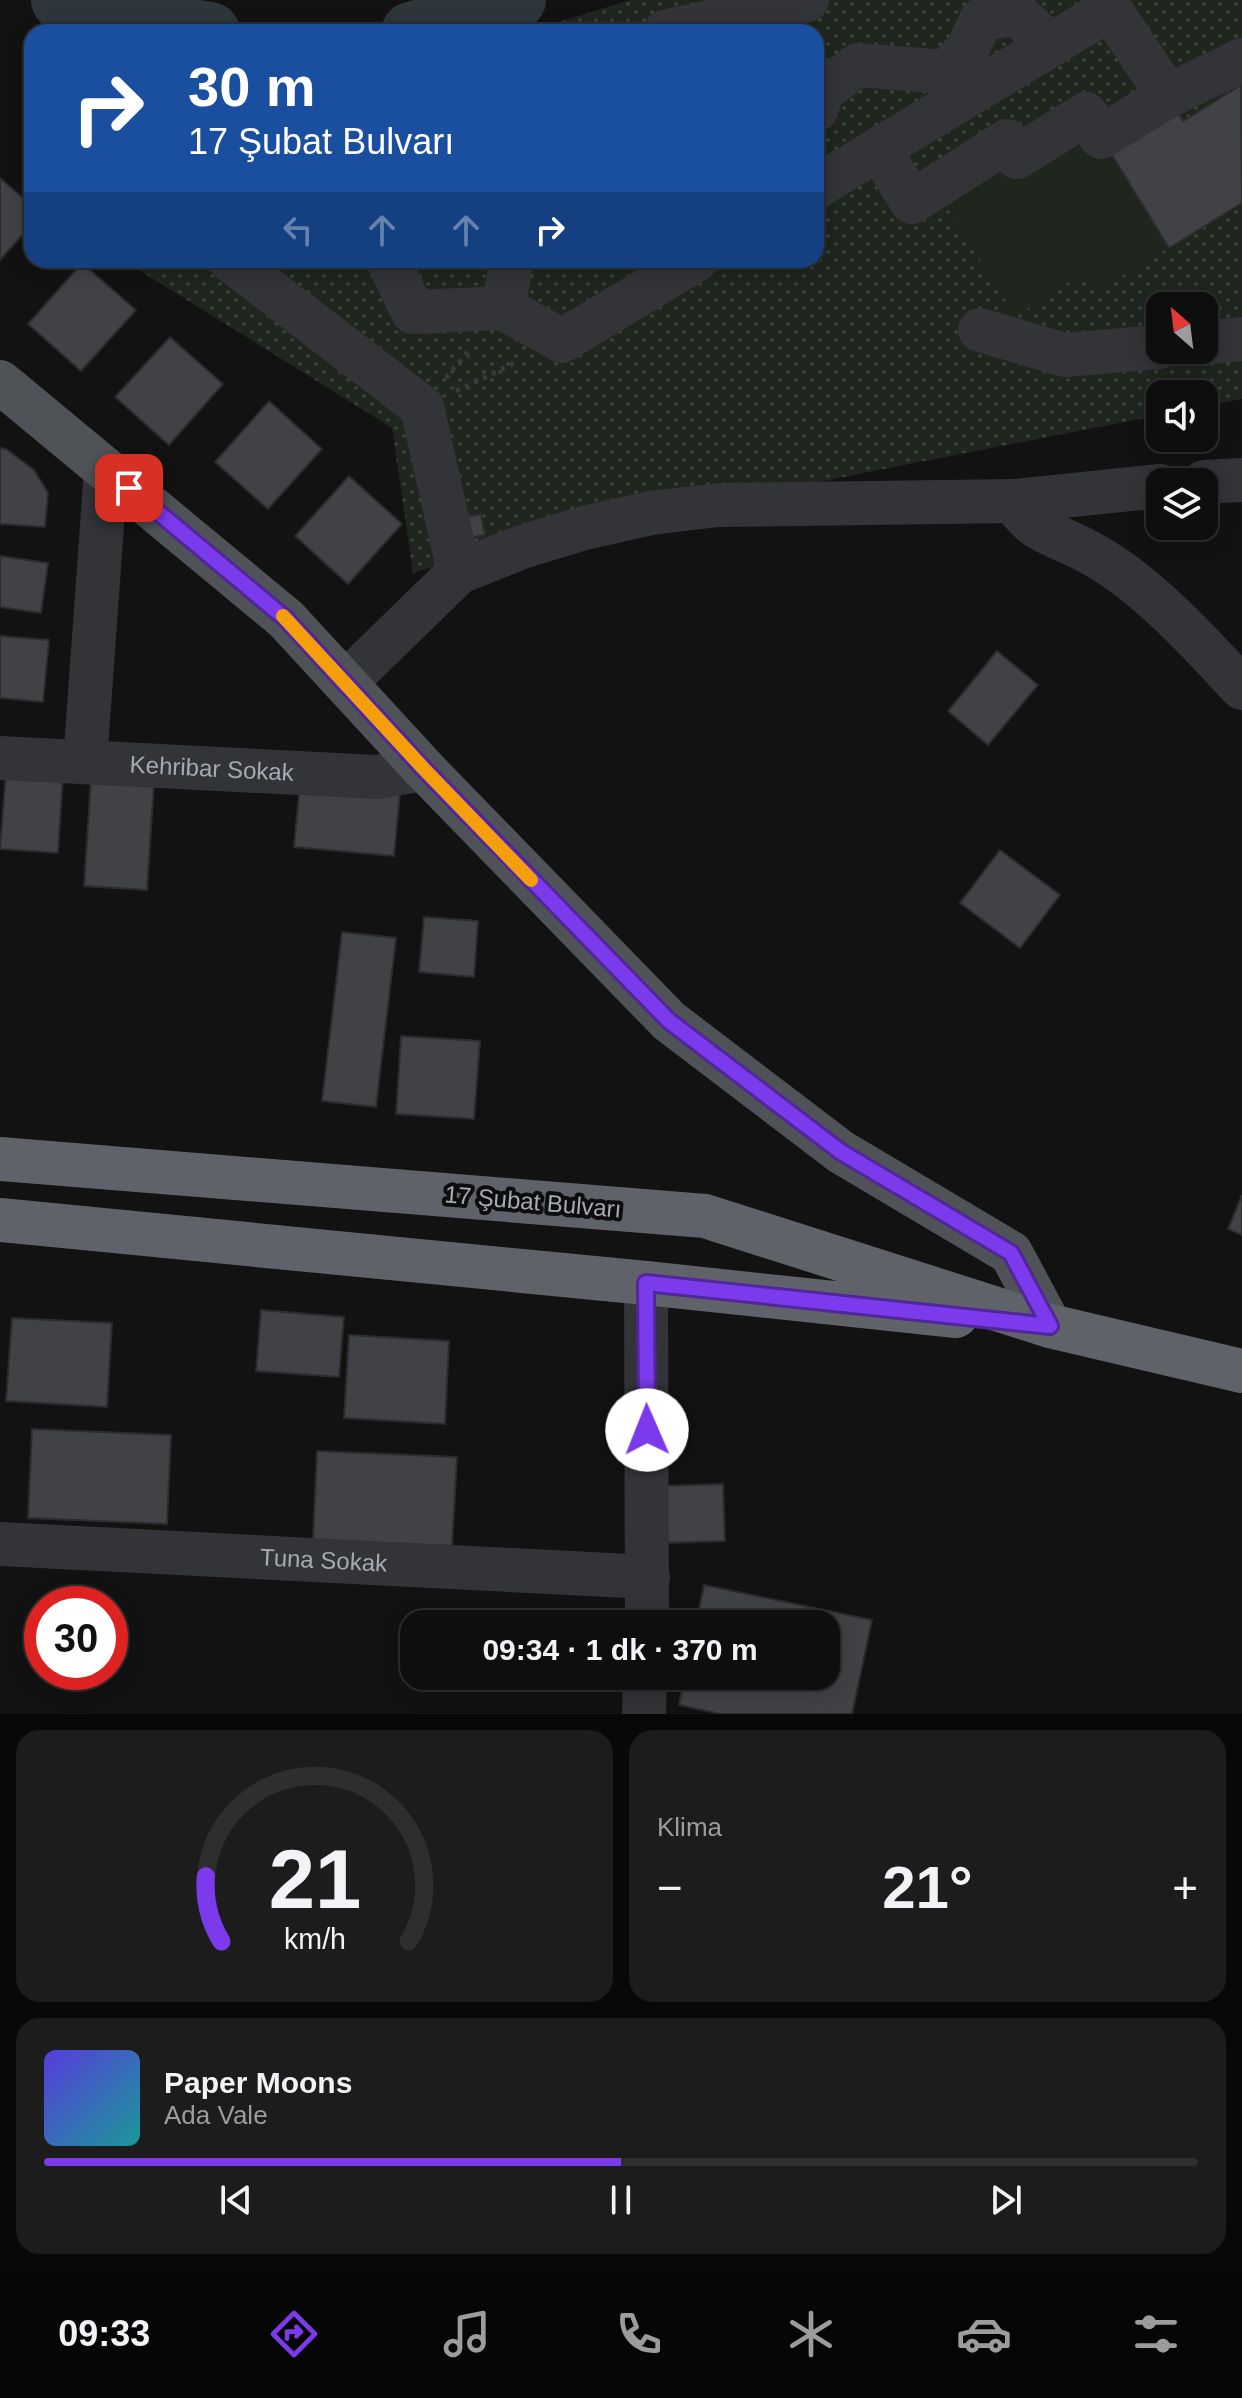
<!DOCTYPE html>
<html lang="tr">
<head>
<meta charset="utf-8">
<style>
  :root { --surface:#0e0e0e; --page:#1c1c1c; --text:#f1f3f6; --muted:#9b9c9e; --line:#2e2e2e; --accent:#7c3aed }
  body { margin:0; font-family:Arial,sans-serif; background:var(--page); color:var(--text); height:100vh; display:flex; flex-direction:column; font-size:30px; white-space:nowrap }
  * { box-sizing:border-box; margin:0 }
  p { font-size:26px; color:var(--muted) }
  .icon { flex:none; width:44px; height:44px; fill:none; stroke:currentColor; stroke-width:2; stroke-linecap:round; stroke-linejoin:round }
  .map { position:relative; height:1714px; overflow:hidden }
  .sheet { display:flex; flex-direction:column; gap:16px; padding:16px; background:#080808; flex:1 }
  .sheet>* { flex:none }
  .guide { position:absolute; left:24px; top:24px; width:800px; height:244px; border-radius:24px; box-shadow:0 4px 20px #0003,0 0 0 2px var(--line); background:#1a4fa0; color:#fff; overflow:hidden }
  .needle { width:52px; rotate:332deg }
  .buttons { position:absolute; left:1146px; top:292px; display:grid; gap:16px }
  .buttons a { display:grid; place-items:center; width:72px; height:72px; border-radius:16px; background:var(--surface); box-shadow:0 4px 20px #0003,0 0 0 2px var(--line); font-size:40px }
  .speed { position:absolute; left:24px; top:1586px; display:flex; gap:16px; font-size:40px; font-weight:700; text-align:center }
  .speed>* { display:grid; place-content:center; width:104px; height:104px; border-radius:50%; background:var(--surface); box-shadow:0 4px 20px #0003,0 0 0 2px var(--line); line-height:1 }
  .speed .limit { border:12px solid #d22; background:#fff; color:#111 }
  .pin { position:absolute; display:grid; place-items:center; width:68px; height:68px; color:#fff; margin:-34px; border-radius:16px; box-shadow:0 4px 12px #0006 }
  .me { position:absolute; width:88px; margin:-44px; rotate:359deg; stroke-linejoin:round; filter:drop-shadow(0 0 6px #0008) }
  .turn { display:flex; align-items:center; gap:28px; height:168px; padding:0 32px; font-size:36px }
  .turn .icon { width:104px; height:104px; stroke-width:2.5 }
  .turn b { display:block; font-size:56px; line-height:68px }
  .lanes { display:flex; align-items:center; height:76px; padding:0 32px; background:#0003; justify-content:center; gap:40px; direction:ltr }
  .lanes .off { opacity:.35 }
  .big { font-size:60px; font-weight:600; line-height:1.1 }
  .sheet .widget { flex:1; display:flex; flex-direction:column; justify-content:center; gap:12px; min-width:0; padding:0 28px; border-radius:24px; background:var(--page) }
  .sheet .dial { align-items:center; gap:0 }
  .dial svg { height:208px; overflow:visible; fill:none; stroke:var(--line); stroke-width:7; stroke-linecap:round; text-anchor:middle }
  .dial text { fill:var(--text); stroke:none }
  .song { display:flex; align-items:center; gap:24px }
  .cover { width:96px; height:96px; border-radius:12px; background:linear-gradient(135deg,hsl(250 70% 55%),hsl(180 70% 35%)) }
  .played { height:8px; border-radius:4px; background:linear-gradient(90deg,var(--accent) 50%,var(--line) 50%) }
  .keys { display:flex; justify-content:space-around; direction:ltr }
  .heat { display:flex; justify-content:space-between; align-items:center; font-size:44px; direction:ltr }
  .sheet .tiles { flex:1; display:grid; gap:16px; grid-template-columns:1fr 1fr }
  .widget:last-child { grid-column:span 2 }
  .trip { position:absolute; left:400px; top:1610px; width:440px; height:80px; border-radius:24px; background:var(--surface); box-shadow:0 4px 20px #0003,0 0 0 2px var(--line); font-weight:600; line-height:80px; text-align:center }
  .tab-bar { display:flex; height:128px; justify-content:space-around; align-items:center; background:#060606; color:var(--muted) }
  .tab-bar .icon { width:56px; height:56px }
  .tab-bar .current { color:var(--accent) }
  .tab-bar b { font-size:36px; color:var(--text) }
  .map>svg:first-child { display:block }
  .park { fill:url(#park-dots); fill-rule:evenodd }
  .pitch { fill:#1e261e }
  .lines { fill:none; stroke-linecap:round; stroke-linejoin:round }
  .river { stroke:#2c363b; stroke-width:60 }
  .building { fill:#414246; stroke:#2c2c2f; stroke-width:2 }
  .path { stroke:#393b3f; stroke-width:5; stroke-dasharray:4 6; stroke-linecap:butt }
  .minor { stroke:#333438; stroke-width:44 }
  .major { stroke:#4f5257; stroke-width:44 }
  .highway { stroke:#5f6369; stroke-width:44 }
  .route-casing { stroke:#51269a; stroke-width:20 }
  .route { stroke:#7c3aed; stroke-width:14 }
  .slow { stroke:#f59e0b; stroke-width:14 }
  .labels { text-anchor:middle; stroke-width:8; stroke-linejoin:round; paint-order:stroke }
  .street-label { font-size:24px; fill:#a4abb3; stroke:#0d0d0e }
</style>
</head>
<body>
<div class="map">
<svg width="1242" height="1714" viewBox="0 0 1242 1714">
  <defs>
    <pattern id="park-dots" width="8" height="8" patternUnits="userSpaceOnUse" patternTransform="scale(2)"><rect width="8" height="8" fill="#1e261e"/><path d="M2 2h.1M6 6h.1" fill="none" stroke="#3c433c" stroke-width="1.8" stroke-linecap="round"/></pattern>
  </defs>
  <rect width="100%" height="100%" fill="#121213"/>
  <path class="park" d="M630,0H1242V399L1204,406V394H1160V415L517,541L413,573L392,428L123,260H816V32H527ZM1160,306H1204V350H1160Z"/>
  <path class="pitch" d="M1086,114L1169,248L1099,290L1087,271L1015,316L934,187Z"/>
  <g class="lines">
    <path class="river" d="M61,0L79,10L210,32
      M411,32L516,0"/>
  </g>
  <path class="building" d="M1241,85L1242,203L1169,248L1101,137L1168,96L1183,121Z
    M0,178L32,206V224L0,260Z
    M82,263L136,310L81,371L28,324Z
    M170,337L223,384L169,445L115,397Z
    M269,401L322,449L268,509L215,462Z
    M0,448L6,449L34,470L48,493L45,527L0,524Z
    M349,476L402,524L348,584L295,536Z
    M481,514L485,535L435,545L431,524Z
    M0,556L48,563L41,613L0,607Z
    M0,636L49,640L43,702L0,698Z
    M997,651L1038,685L988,745L948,711Z
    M6,772L63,776L58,853L0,849Z
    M91,779L154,783L147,890L84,886Z
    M300,783L400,792L394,856L294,847Z
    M1000,850L1060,895L1020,948L960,903Z
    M424,917L478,921L474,977L419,972Z
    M342,932L396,938L376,1107L322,1101Z
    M401,1036L480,1041L474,1119L396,1114Z
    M1242,1195V1235L1228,1229Z
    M261,1310L344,1317L339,1377L256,1371Z
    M12,1318L112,1323L107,1407L6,1401Z
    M349,1335L449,1341L445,1424L344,1418Z
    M32,1429L171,1435L167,1524L28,1518Z
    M317,1451L457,1457L452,1546L313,1540Z
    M723,1484L725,1541L665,1543L664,1486Z
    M704,1585L872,1620L852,1714H721L679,1705L685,1676H826V1624H696Z"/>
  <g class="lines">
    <path class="path" d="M446,378L470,349
      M456,391L519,361"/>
    <g class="minor">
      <path d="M1110,9L1168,96L1242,60"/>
      <path d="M665,32L807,0"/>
      <path d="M816,110L823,90L858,65L946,72L968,48L981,20L1016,13L1051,45"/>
      <path d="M879,149L912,202L1007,141L1017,157L1086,114L1101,137L1168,96"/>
      <path d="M816,187L1110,9L1105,0"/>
      <path d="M230,260L422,407L459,572"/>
      <path d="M388,260L413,312L503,308L562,341L696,260"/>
      <path d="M503,308L512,260"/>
      <path d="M980,330L1065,355L1160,347"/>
      <path d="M1204,343L1242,339"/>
      <path d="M1204,482L1242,480"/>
      <path d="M1014,501C1032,532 1054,534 1083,549C1102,559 1119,570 1135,583C1174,614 1208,652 1242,688"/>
      <path d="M345,683L459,572L522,547L584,528L651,513L718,505L1014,501L1160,486"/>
      <path id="s1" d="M0,758L377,777L424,769"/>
      <path d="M85,762L106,470"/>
      <path d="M646,1283L647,1624"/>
      <path id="s2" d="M0,1544L648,1577"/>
      <path d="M644,1714L645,1676"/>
    </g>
    <path class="major" d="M0,382L286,619L424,769L669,1021L841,1152L1011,1253L1050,1326"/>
    <path class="highway" d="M0,1159L705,1216L1050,1326L1242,1371
      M0,1220L646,1283L956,1316"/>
  </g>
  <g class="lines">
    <g class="route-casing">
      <path id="route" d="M129,488L286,619L424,769L669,1021L841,1152L1011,1253L1050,1326L646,1283L647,1430"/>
    </g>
    <use href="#route" class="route"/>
    <path class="slow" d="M283,616L424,769L531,880"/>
  </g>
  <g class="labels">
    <g class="street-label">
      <text dy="8" stroke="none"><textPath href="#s1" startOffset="212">Kehribar Sokak</textPath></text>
      <text transform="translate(533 1202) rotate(5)" y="8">17 Şubat Bulvarı</text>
      <text dy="8" stroke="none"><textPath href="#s2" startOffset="324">Tuna Sokak</textPath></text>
    </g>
  </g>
</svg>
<div class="buttons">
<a><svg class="needle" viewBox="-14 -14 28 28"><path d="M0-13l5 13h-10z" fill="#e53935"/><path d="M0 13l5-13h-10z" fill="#9b9c9e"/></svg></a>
<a><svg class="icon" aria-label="sound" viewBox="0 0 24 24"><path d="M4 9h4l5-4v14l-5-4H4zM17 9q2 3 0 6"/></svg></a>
<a><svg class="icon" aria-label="layers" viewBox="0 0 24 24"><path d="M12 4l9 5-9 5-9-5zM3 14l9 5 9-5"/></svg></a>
</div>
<div class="speed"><div class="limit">30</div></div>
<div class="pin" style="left:129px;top:488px;background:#d93025"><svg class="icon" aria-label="arrive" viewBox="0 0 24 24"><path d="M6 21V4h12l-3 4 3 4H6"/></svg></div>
<svg class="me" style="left:647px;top:1430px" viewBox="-20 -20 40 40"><circle r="19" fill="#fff"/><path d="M0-13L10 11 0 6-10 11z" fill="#7c3aed"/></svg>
<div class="trip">09:34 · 1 dk · 370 m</div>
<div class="guide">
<div class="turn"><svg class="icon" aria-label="right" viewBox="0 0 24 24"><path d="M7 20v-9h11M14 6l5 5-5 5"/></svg><div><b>30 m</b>17 Şubat Bulvarı</div></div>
<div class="lanes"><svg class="icon off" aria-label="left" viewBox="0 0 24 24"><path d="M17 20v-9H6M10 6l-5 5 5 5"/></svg><svg class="icon off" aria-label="ahead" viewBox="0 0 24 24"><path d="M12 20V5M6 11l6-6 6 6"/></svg><svg class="icon off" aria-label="ahead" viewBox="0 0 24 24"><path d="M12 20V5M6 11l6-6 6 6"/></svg><svg class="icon" aria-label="right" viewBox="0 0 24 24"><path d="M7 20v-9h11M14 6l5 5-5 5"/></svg></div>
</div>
</div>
<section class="sheet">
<div class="tiles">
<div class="widget dial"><svg viewBox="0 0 100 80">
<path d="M14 69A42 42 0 1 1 86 69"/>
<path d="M14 69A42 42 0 0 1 8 44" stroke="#7c3aed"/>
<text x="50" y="56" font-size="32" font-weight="700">21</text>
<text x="50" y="72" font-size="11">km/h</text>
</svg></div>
<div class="widget"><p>Klima</p>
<div class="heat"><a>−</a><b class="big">21°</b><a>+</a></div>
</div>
<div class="widget">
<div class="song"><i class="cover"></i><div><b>Paper Moons</b><p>Ada Vale</p></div></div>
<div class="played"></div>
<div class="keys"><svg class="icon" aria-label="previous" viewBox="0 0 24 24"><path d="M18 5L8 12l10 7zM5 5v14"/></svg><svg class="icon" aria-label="pause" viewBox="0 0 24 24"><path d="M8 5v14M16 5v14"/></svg><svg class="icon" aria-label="next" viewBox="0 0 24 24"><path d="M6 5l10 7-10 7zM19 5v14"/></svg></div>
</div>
</div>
</section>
<nav class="tab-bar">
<b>09:33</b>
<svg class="icon current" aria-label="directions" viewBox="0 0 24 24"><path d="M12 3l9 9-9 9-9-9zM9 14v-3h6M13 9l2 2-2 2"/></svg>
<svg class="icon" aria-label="music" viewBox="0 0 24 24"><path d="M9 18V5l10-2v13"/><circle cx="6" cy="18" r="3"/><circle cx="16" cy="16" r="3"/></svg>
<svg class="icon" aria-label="phone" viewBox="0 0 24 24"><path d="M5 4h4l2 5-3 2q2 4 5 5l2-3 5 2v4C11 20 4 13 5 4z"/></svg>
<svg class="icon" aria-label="climate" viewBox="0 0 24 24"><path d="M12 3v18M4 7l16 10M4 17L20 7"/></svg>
<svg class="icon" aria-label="car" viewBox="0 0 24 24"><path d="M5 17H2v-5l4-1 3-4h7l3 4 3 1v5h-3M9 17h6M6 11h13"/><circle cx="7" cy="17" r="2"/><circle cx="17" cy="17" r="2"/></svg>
<svg class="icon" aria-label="filters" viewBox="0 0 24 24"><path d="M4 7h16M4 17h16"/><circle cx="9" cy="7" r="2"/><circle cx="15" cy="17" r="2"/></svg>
</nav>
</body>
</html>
